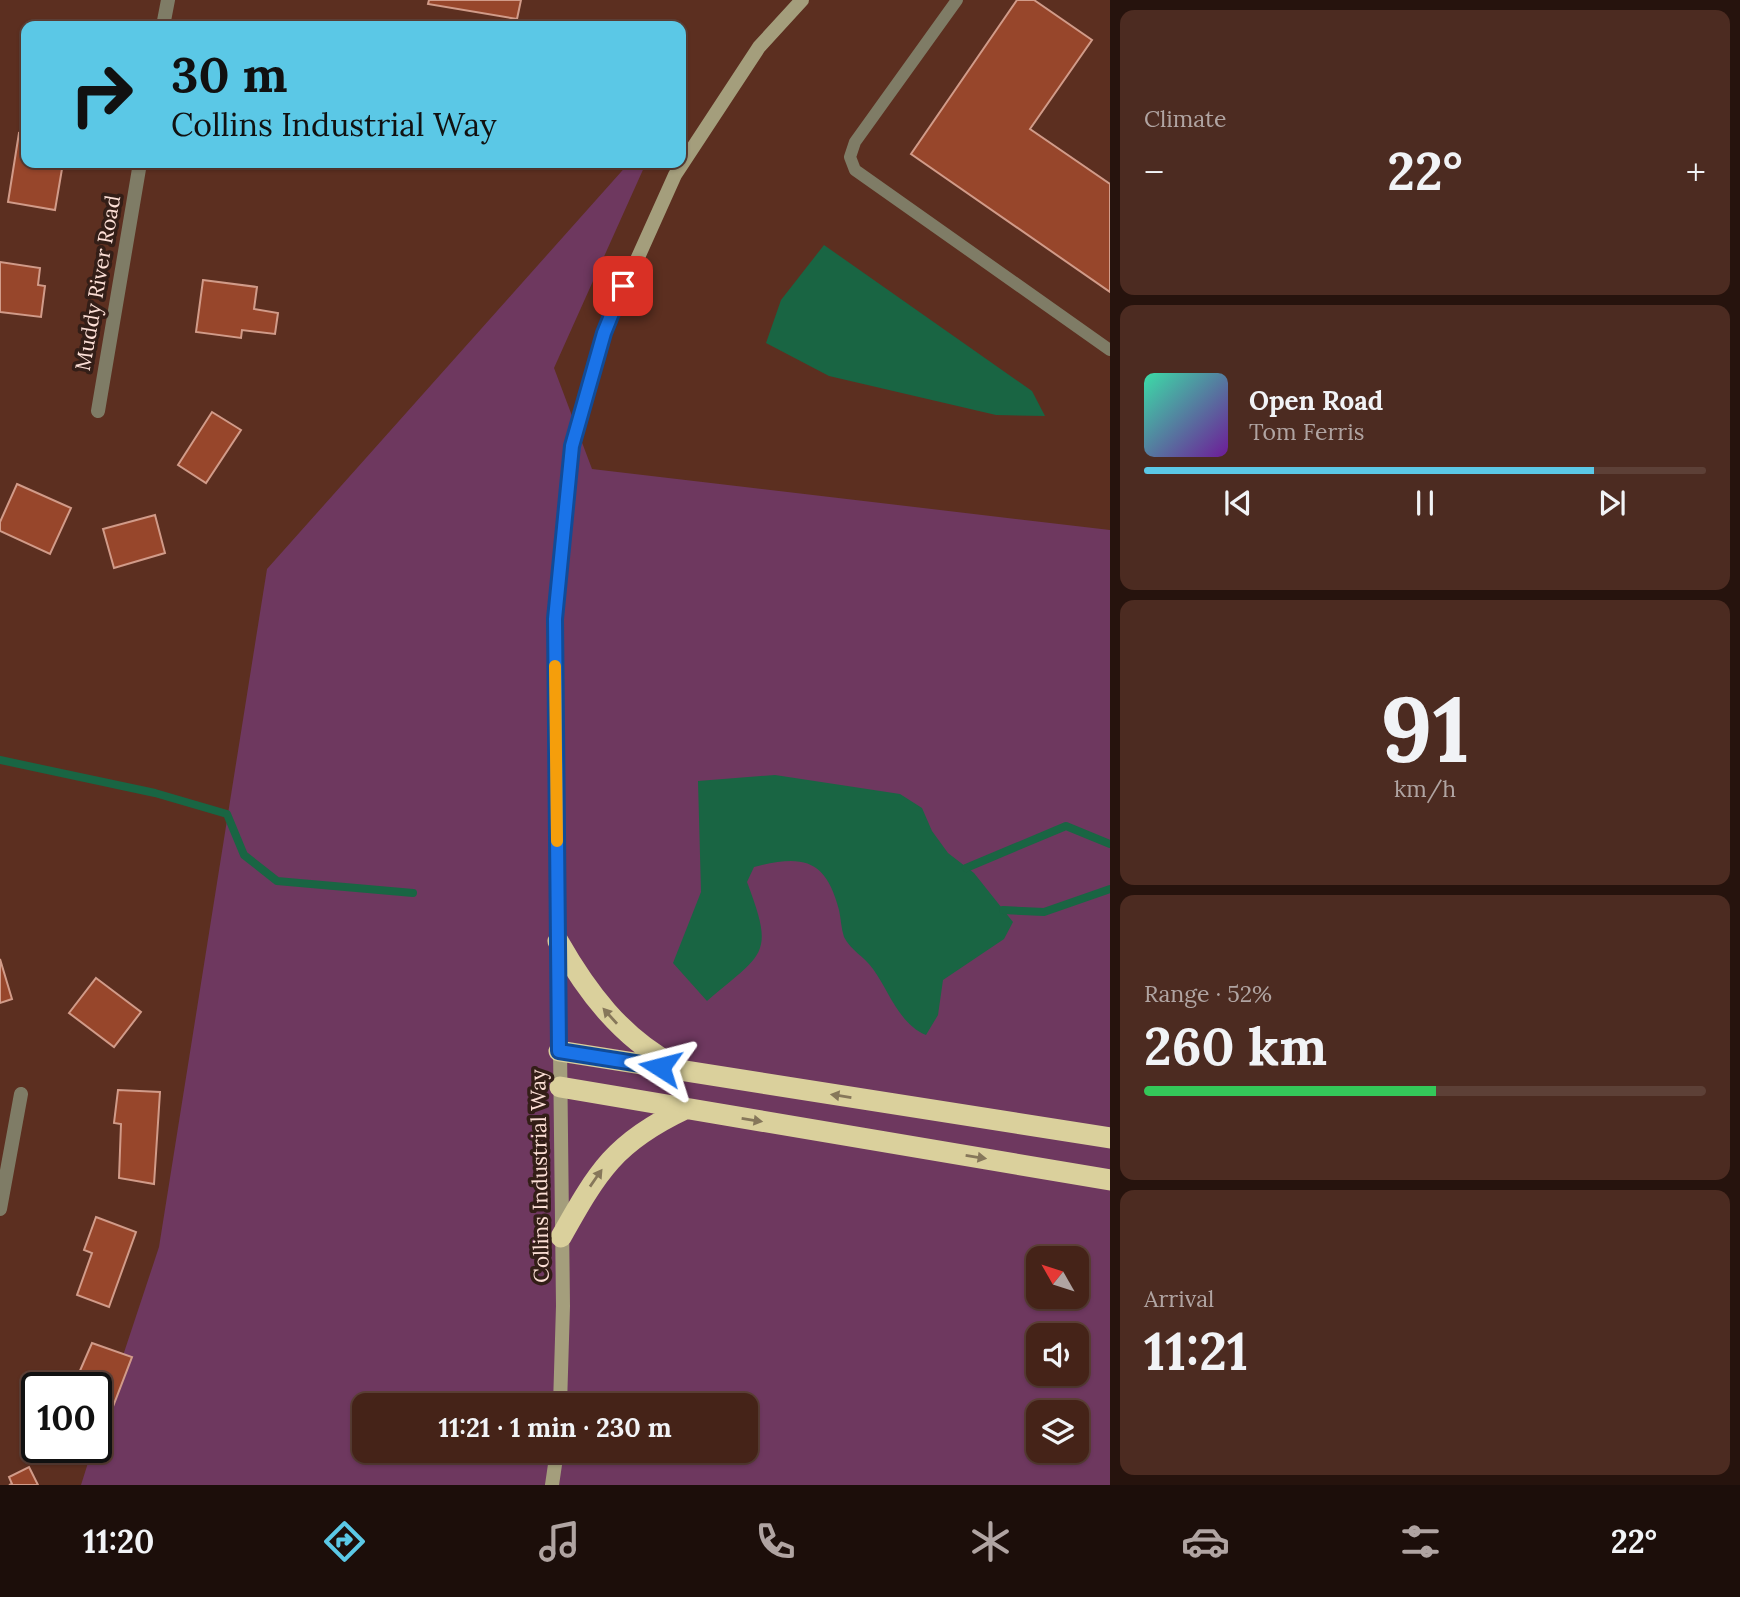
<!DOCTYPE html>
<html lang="en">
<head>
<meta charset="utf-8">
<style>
  :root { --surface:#452318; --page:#4c2b21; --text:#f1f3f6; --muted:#b0a4a2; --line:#5d4037; --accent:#5bc8e6 }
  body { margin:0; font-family:Lora,serif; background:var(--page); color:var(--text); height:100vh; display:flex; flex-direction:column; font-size:26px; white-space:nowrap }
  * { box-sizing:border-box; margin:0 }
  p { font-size:23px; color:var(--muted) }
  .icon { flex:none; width:38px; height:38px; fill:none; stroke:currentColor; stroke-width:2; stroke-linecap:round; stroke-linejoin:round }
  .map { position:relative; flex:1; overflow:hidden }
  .drawer { display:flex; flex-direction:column; gap:10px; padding:10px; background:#26130d; width:630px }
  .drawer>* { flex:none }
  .hud { position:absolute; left:21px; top:21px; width:665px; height:147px; border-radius:14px; box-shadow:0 2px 5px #0004,0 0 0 2px var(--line); background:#5bc8e6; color:#111; overflow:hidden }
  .needle { width:46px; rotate:309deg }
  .fabs { position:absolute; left:1026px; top:1246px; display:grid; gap:14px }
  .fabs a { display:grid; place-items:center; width:63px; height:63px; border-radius:14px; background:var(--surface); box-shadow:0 2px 5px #0004,0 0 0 2px var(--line); font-size:35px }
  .speed { position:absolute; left:21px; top:1372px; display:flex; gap:14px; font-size:35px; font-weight:700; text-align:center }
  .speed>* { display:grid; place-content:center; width:91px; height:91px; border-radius:50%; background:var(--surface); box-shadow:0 2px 5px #0004,0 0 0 2px var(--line); line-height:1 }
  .speed .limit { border:4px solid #111; border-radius:10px; background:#fff; color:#111 }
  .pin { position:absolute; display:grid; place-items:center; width:60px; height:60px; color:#fff; margin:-30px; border-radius:14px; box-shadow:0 4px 10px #0006 }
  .me { position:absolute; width:77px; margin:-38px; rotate:279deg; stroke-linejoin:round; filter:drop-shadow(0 0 5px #0008) }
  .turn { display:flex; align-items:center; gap:24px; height:147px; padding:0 35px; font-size:32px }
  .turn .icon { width:91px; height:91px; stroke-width:2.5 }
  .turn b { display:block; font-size:49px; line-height:60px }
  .big { font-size:52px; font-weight:700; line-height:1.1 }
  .drawer .tile { flex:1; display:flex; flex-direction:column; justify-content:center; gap:10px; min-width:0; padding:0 24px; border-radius:14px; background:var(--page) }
  .drawer .dial { align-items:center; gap:0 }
  .dial b { font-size:91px; line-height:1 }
  .song { display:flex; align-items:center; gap:21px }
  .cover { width:84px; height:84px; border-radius:10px; background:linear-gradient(135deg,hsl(160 70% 55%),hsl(280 70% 35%)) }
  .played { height:7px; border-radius:4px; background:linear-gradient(90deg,var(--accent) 80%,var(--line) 80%) }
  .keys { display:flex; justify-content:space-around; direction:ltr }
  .heat { display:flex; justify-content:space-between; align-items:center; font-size:38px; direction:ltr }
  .charge { height:10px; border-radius:5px; background:linear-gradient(90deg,#34c759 52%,var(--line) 0) }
  .trip { position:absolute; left:352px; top:1393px; width:406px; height:70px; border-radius:14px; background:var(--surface); box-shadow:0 2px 5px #0004,0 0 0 2px var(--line); font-weight:700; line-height:70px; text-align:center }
  .dock { display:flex; height:112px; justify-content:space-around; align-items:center; background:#1c0e0a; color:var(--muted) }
  .dock .icon { width:49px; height:49px }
  .dock .on { color:var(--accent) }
  .dock b { font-size:32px; color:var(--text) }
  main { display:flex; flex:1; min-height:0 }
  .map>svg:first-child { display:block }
  .green { fill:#6e385f; fill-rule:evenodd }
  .water { fill:#196543 }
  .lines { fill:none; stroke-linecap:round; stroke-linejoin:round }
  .stream { stroke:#196543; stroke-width:8 }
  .building { fill:#97462b; stroke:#d19b89; stroke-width:2 }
  .lane { stroke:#7f7c66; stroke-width:12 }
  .street { stroke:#7f7c66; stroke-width:14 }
  .secondary { stroke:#a49e7c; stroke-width:14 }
  .highway { stroke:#dad09c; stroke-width:21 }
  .oneway { fill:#86775a }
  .route-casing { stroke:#114b97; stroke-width:18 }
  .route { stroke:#1a73e8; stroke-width:12 }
  .slow { stroke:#f59e0b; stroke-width:12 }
  .labels { text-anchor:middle; stroke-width:7; stroke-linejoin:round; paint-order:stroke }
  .street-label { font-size:21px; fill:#fcdfd6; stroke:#331e17 }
</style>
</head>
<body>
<main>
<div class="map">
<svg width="1110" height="1485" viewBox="0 0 1110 1485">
  <rect width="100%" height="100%" fill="#5c2f20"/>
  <path class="green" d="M629,163H646L554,368L592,469L1110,530V1485H81L93,1447H96V1437L159,1247L267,569ZM1038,1258H1076V1297H1038ZM1038,1335H1076V1374H1038ZM364,1405H746V1451H364ZM1038,1412H1076V1451H1038Z"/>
  <path class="water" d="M824,245L1032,391L1045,416L996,415L829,376L766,343L781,300Z
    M775,775L900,794L922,808L932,831L948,853L974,873L1013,922L1004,939L943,980L938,1015L926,1035C899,1024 889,991 873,969C864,956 851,951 844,937C841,928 841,919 839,910C826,859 803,854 754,867L747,882C775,956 764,952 707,1001L673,963L701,892L698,781Z"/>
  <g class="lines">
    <path class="stream" d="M0,760L155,793L227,814L244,855L277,881L413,893
      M966,868L1066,826L1110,844
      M1003,910L1044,912L1110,889"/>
  </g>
  <path class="building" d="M429,0H521L517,19L428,4Z
    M1017,0H1034L1092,40L1030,129L1110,184V292L911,154Z
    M19,133L26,134V163H63L55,210L8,202Z
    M0,262L40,268L38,285L45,286L41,317L0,312Z
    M203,280L257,287L254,309L278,313L275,334L242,330L241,338L196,332Z
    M212,412L241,430L206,483L178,465Z
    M17,484L71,508L50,554L0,531V522Z
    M155,515L165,553L114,568L103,529Z
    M0,959L12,999L0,1003Z
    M96,978L141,1012L114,1047L69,1013Z
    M118,1090L160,1092L154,1184L119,1178L121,1124L114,1123Z
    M96,1217L136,1232L109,1307L77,1295L92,1253L84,1250Z
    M92,1343L132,1357L99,1443L96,1442V1388H80L85,1375L79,1373Z
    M29,1467L38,1485H9L12,1484L9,1477Z"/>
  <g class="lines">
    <path class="lane" d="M957,0L855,142L850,157L855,170L1110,350"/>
    <path class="street" d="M163,26L168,0
      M98,411L140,163
      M0,1209L21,1094"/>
    <path class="secondary" d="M560,1405L563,1306L555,619L572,446L604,333L675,175L759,47L802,0
      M552,1485L557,1451"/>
    <path class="highway" d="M558,941C587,992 621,1037 673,1065
      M559,1051L1110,1138
      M560,1087L1110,1180
      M561,1237C598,1171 615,1142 685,1109"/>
  </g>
  <defs><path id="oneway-solid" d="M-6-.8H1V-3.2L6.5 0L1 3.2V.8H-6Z" transform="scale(1.75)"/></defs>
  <g class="oneway">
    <use href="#oneway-solid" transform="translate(610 1016) rotate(-132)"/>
    <use href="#oneway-solid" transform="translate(841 1096) rotate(-171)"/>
    <use href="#oneway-solid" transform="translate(752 1120) rotate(9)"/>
    <use href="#oneway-solid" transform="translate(976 1157) rotate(9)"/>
    <use href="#oneway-solid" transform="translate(596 1178) rotate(-55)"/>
  </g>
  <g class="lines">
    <g class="route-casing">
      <path id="route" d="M623,286L604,333L572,446L555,619L559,1051L660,1067"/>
    </g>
    <use href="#route" class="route"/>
    <path class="slow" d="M555,666L557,841"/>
  </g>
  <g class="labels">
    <g class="street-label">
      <text transform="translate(98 283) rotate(-80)" y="7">Muddy River Road</text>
      <text transform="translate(540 1176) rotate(-91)" y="7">Collins Industrial Way</text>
    </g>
  </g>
</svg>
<div class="fabs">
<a><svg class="needle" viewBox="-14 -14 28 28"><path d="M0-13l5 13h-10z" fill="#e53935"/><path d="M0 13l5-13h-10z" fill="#b0a4a2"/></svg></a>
<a><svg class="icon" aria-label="sound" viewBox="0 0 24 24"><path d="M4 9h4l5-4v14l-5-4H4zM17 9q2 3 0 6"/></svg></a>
<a><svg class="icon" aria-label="layers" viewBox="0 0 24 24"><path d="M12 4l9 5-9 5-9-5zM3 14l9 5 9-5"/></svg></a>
</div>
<div class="speed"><div class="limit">100</div></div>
<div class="pin" style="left:623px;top:286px;background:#d93025"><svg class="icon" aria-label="arrive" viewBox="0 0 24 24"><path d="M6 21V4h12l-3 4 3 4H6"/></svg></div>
<svg class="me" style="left:660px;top:1067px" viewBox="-20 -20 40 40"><path d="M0-17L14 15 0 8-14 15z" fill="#1a73e8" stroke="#fff" stroke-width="4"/></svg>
<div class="trip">11:21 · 1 min · 230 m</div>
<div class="hud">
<div class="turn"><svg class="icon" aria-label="right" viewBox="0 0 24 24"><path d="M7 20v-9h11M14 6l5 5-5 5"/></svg><div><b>30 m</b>Collins Industrial Way</div></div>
</div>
</div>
<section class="drawer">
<div class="tile"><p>Climate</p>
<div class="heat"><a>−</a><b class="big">22°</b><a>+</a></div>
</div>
<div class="tile">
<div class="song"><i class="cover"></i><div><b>Open Road</b><p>Tom Ferris</p></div></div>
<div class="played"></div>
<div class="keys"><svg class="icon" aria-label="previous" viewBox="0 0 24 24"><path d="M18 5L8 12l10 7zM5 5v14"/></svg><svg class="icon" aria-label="pause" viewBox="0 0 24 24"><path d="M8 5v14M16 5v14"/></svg><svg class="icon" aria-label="next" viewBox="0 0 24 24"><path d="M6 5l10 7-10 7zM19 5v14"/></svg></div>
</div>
<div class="tile dial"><b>91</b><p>km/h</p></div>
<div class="tile"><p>Range · 52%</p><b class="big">260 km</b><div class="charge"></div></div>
<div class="tile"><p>Arrival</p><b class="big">11:21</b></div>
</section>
</main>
<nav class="dock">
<b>11:20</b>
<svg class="icon on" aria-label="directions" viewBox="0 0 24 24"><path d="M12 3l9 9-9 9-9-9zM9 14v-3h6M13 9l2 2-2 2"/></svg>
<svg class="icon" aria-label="music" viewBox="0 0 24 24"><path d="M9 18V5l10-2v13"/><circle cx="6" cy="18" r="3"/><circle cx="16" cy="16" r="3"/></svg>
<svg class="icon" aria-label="phone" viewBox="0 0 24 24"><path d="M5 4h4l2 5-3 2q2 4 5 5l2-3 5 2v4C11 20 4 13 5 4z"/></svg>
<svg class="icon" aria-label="climate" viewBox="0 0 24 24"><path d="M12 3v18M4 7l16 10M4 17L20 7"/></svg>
<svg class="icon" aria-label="car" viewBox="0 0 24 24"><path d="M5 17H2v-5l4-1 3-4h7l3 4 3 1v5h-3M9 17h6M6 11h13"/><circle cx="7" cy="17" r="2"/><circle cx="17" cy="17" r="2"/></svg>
<svg class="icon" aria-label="filters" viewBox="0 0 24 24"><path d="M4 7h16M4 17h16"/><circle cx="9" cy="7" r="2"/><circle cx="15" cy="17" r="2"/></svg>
<b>22°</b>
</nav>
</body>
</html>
